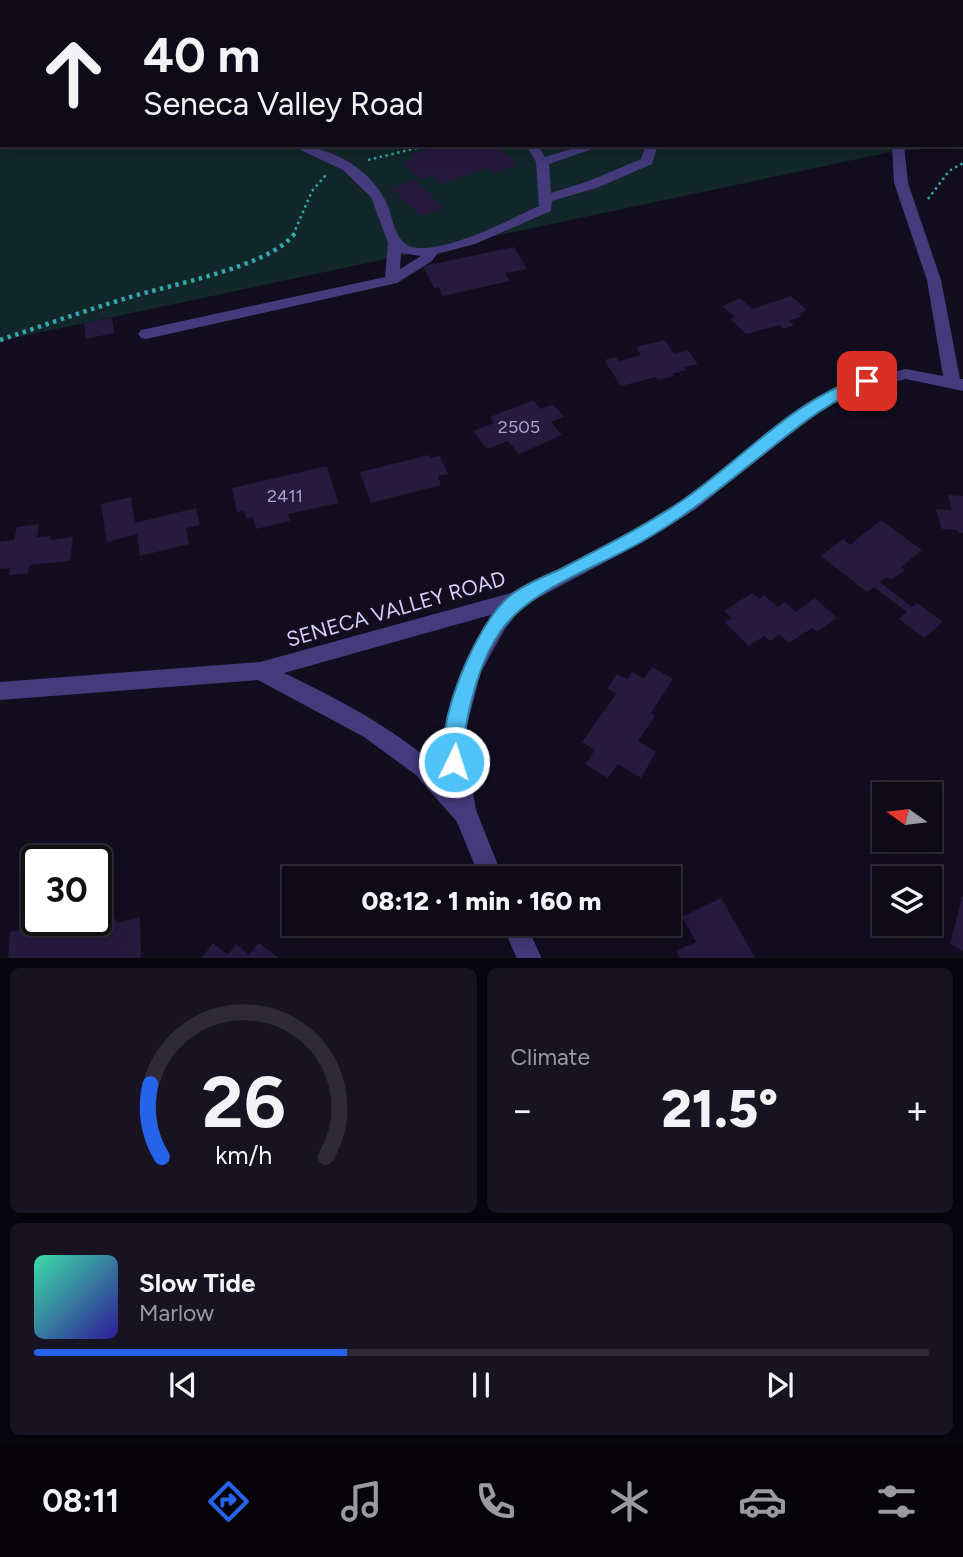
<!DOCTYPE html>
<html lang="en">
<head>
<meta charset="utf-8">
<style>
  :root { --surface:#0e0a17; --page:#171320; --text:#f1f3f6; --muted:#9b9aa1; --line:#2e2b36; --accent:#2563eb }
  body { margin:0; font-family:Figtree,sans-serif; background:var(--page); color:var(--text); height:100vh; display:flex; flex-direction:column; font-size:26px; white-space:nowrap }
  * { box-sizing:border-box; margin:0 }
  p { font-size:23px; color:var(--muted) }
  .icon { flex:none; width:38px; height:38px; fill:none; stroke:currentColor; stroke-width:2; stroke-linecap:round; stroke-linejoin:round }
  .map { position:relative; height:958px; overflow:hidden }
  .sheet { display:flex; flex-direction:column; gap:10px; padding:10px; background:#08060d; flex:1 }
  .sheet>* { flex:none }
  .banner { position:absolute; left:0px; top:0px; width:964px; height:147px; box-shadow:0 4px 18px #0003,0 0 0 2px var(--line); background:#0e0a17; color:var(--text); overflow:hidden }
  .needle { width:46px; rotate:284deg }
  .controls { position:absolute; left:872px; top:782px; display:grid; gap:14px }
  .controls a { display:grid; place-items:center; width:70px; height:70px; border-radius:0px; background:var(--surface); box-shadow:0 4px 18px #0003,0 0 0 2px var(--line); font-size:35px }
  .speed { position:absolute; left:21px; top:845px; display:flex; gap:14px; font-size:35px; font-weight:700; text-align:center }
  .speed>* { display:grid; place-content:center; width:91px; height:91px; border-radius:50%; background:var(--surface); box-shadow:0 4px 18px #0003,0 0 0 2px var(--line); line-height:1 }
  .speed .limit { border:4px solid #111; border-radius:10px; background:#fff; color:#111 }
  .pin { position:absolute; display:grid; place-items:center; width:60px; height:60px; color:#fff; margin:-30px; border-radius:14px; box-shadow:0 4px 10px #0006 }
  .me { position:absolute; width:77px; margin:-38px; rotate:4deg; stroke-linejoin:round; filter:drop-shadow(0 0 5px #0008) }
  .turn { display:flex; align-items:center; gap:24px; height:147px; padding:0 28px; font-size:32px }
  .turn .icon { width:91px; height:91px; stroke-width:2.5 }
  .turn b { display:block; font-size:49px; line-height:60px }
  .big { font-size:52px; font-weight:800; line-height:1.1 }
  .sheet .tile { flex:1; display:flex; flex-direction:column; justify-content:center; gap:10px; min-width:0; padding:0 24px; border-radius:10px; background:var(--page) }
  .sheet .dial { align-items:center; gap:0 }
  .dial svg { height:182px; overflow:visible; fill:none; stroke:var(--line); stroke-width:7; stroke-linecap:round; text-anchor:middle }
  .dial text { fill:var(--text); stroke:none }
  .song { display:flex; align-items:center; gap:21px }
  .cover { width:84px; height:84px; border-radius:10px; background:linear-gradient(135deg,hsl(160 70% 55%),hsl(250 70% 35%)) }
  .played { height:7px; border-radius:4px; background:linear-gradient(90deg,var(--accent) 35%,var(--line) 35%) }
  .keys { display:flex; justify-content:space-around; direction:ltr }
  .heat { display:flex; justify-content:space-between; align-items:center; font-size:38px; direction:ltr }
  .sheet .tiles { flex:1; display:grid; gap:10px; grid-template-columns:1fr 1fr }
  .tile:last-child { grid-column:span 2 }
  .trip { position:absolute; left:282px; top:866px; width:399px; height:70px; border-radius:0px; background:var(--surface); box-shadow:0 4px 18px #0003,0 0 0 2px var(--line); font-weight:800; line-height:70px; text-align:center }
  .tabs { display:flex; height:112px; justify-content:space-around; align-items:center; background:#060409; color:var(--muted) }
  .tabs .icon { width:49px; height:49px }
  .tabs .current { color:var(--accent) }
  .tabs b { font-size:32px; color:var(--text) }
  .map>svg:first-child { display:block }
  .green { fill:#112729 }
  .building { fill:#261a3f }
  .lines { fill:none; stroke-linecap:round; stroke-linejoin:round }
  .path-far1 { stroke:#32a6ac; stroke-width:2.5; stroke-dasharray:2.5 3.5; stroke-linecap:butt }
  .path { stroke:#32a6ac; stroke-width:4.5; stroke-dasharray:3.5 4.5; stroke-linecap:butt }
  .minor { fill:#443a7c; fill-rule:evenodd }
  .route { fill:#4fc3f7; stroke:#337fa1; stroke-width:2 }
  .labels { text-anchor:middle; stroke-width:7; stroke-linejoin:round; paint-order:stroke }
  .number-label { font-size:18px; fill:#aca1ce }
  .street-label { font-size:21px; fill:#d8cefd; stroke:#120d1f }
</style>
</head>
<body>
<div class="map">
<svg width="963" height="959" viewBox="0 0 963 959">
  <rect width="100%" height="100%" fill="#120d1f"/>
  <path class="green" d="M0,0H963V145L962,2H2V145H958L886,153L0,341Z"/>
  <path class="building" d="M440,145H496L518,164L493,173L487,168L441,184L432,175L420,180L403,163L414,160L409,155Z
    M414,180L432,197L443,208L420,216L391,188Z
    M514,247L527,269L505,273L510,281L443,296L439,287L434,288L423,266Z
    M791,296L807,310L799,314L802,316L789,321L794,325L784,329L779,325L746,334L730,319L735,317L722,306L740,298L752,309Z
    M112,318L114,333L86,339L84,323Z
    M665,340L674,354L688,350L698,364L684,367L686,370L672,374L674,376L658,380L656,377L621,386L604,360L616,357L619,361L641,355L636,347Z
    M533,400L541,409L553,404L564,417L551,422L562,435L519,454L508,441L487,449L473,431L494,423L490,417Z
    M429,455L431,458L440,456L448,474L438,476L441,485L371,503L360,472Z
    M327,466L338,503L288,514L290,521L256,529L253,517L246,519L244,511L237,512L232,488Z
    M948,495L963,496V533H958V530L942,529L936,509L952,510Z
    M131,497L135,523L196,508L200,525L186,528L189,544L140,556L137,534L107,542L101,504Z
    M881,520L922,550L901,567L905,570L891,580L887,577L880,582L912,607L917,603L943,622L924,638L899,619L907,612L874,587L867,592L821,556L843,539L850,545Z
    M39,524L37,537L51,536L50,540L73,537L70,561L29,565L28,573L9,575L10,568L0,569V542L14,540L17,527Z
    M752,593L759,599L764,595L778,607L785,602L796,612L815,598L837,618L817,632L812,628L789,643L779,634L770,641L764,636L749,646L724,622L732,618L724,611Z
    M652,667L673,679L651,713L655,716L638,741L656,752L641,778L618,764L608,778L585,764L595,750L582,742L616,694L607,689L617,674L627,679L632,672L644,678Z
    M962,897H963V951L950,944Z
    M721,898L756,959H680L676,951L696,942L682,917Z
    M107,911L112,913L117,923L140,917L141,959H8L10,932L59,922V935L83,930L87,920H96V913Z
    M213,943L228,955L236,944L249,955L259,943L280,959H201Z"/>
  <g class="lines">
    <path class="path-far1" d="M370,0L372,2
      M653,0L655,2
      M126,2L136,0
      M368,160L429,145
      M928,199L949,171L963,163
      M293,235L312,191L326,175"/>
    <path class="path" d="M0,340C42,326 84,311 127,298C168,285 271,267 295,233"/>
    <path class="minor" d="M962,109H963V117H962Z
      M2,137V145L0,146V138Z
      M290,145C326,145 366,165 384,198C393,212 393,242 412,247C446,254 508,220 539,206L536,162L526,145H538L545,157L584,145H604L549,164L551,193L589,181L641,159L646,145H658L652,164L599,187L552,201L551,211L475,244L437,254L432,261L397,283L146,339L141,338L138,334L141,330L146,329L385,277L388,243L371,197L343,170ZM401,253L421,256L400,269Z
      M892,145H904L908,183L941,280L960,379H963V391L906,379L850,393L819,411L696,509L643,542L523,606L505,629L481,672L467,725L466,752L476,810L503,878H480L457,822L416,775L364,737L258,680L0,700V682L260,662L511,593L631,532L684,499L807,403L839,385L906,369L943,376L927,280L894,183ZM494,614C458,662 441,717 447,776C400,731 342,701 284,673Z
      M502,924H526L542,959H517Z"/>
  </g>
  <path class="route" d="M867,376L875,381L872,385C831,399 800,425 766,452C725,484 686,517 641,542C596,568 529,589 500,632C481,660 472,693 466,726C464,740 467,755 461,768L454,771L447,768C430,731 478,619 511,595C526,583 546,576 563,568C604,546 645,526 683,500C744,458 795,397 867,376Z"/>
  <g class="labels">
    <g class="number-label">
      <text x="519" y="433">2505</text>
      <text x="285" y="502">2411</text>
    </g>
    <g class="street-label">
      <text transform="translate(396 609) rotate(-16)" y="7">SENECA VALLEY ROAD</text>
    </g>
  </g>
</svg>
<div class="controls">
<a><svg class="needle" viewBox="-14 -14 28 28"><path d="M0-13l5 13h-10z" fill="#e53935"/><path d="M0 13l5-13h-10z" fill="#9b9aa1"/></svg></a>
<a><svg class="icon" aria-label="layers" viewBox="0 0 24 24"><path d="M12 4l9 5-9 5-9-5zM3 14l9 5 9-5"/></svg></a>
</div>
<div class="speed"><div class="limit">30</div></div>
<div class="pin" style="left:867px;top:381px;background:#d93025"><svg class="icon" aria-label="arrive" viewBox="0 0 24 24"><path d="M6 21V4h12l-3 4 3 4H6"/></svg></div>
<svg class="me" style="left:454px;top:762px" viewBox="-20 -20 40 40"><circle r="17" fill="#4fc3f7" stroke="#fff" stroke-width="3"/><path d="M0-11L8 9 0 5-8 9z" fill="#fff"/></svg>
<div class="trip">08:12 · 1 min · 160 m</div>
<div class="banner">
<div class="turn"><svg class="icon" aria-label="ahead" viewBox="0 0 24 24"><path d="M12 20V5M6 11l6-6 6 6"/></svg><div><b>40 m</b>Seneca Valley Road</div></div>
</div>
</div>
<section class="sheet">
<div class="tiles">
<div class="tile dial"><svg viewBox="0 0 100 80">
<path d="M14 69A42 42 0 1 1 86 69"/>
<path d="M14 69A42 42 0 0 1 9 37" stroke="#2563eb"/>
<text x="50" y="56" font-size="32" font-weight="700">26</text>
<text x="50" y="72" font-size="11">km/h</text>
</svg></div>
<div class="tile"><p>Climate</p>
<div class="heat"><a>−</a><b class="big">21.5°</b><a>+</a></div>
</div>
<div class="tile">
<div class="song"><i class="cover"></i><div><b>Slow Tide</b><p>Marlow</p></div></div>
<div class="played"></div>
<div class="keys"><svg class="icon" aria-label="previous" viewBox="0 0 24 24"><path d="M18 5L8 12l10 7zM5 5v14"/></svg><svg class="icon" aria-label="pause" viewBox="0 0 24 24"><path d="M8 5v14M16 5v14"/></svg><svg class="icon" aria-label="next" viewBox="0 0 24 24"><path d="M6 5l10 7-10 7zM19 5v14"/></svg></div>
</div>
</div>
</section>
<nav class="tabs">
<b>08:11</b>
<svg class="icon current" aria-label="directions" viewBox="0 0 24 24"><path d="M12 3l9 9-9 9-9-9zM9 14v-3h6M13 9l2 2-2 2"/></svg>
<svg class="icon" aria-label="music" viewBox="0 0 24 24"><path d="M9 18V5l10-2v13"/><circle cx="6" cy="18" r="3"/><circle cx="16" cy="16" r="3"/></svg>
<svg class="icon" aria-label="phone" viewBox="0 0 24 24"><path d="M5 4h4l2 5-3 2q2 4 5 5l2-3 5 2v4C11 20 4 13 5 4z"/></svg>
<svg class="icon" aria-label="climate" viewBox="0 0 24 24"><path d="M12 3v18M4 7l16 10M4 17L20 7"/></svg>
<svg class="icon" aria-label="car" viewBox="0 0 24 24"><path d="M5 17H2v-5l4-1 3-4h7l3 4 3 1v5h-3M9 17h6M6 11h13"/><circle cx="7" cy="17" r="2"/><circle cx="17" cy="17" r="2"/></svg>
<svg class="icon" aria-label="filters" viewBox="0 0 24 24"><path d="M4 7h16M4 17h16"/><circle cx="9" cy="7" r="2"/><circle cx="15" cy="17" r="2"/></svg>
</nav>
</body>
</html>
